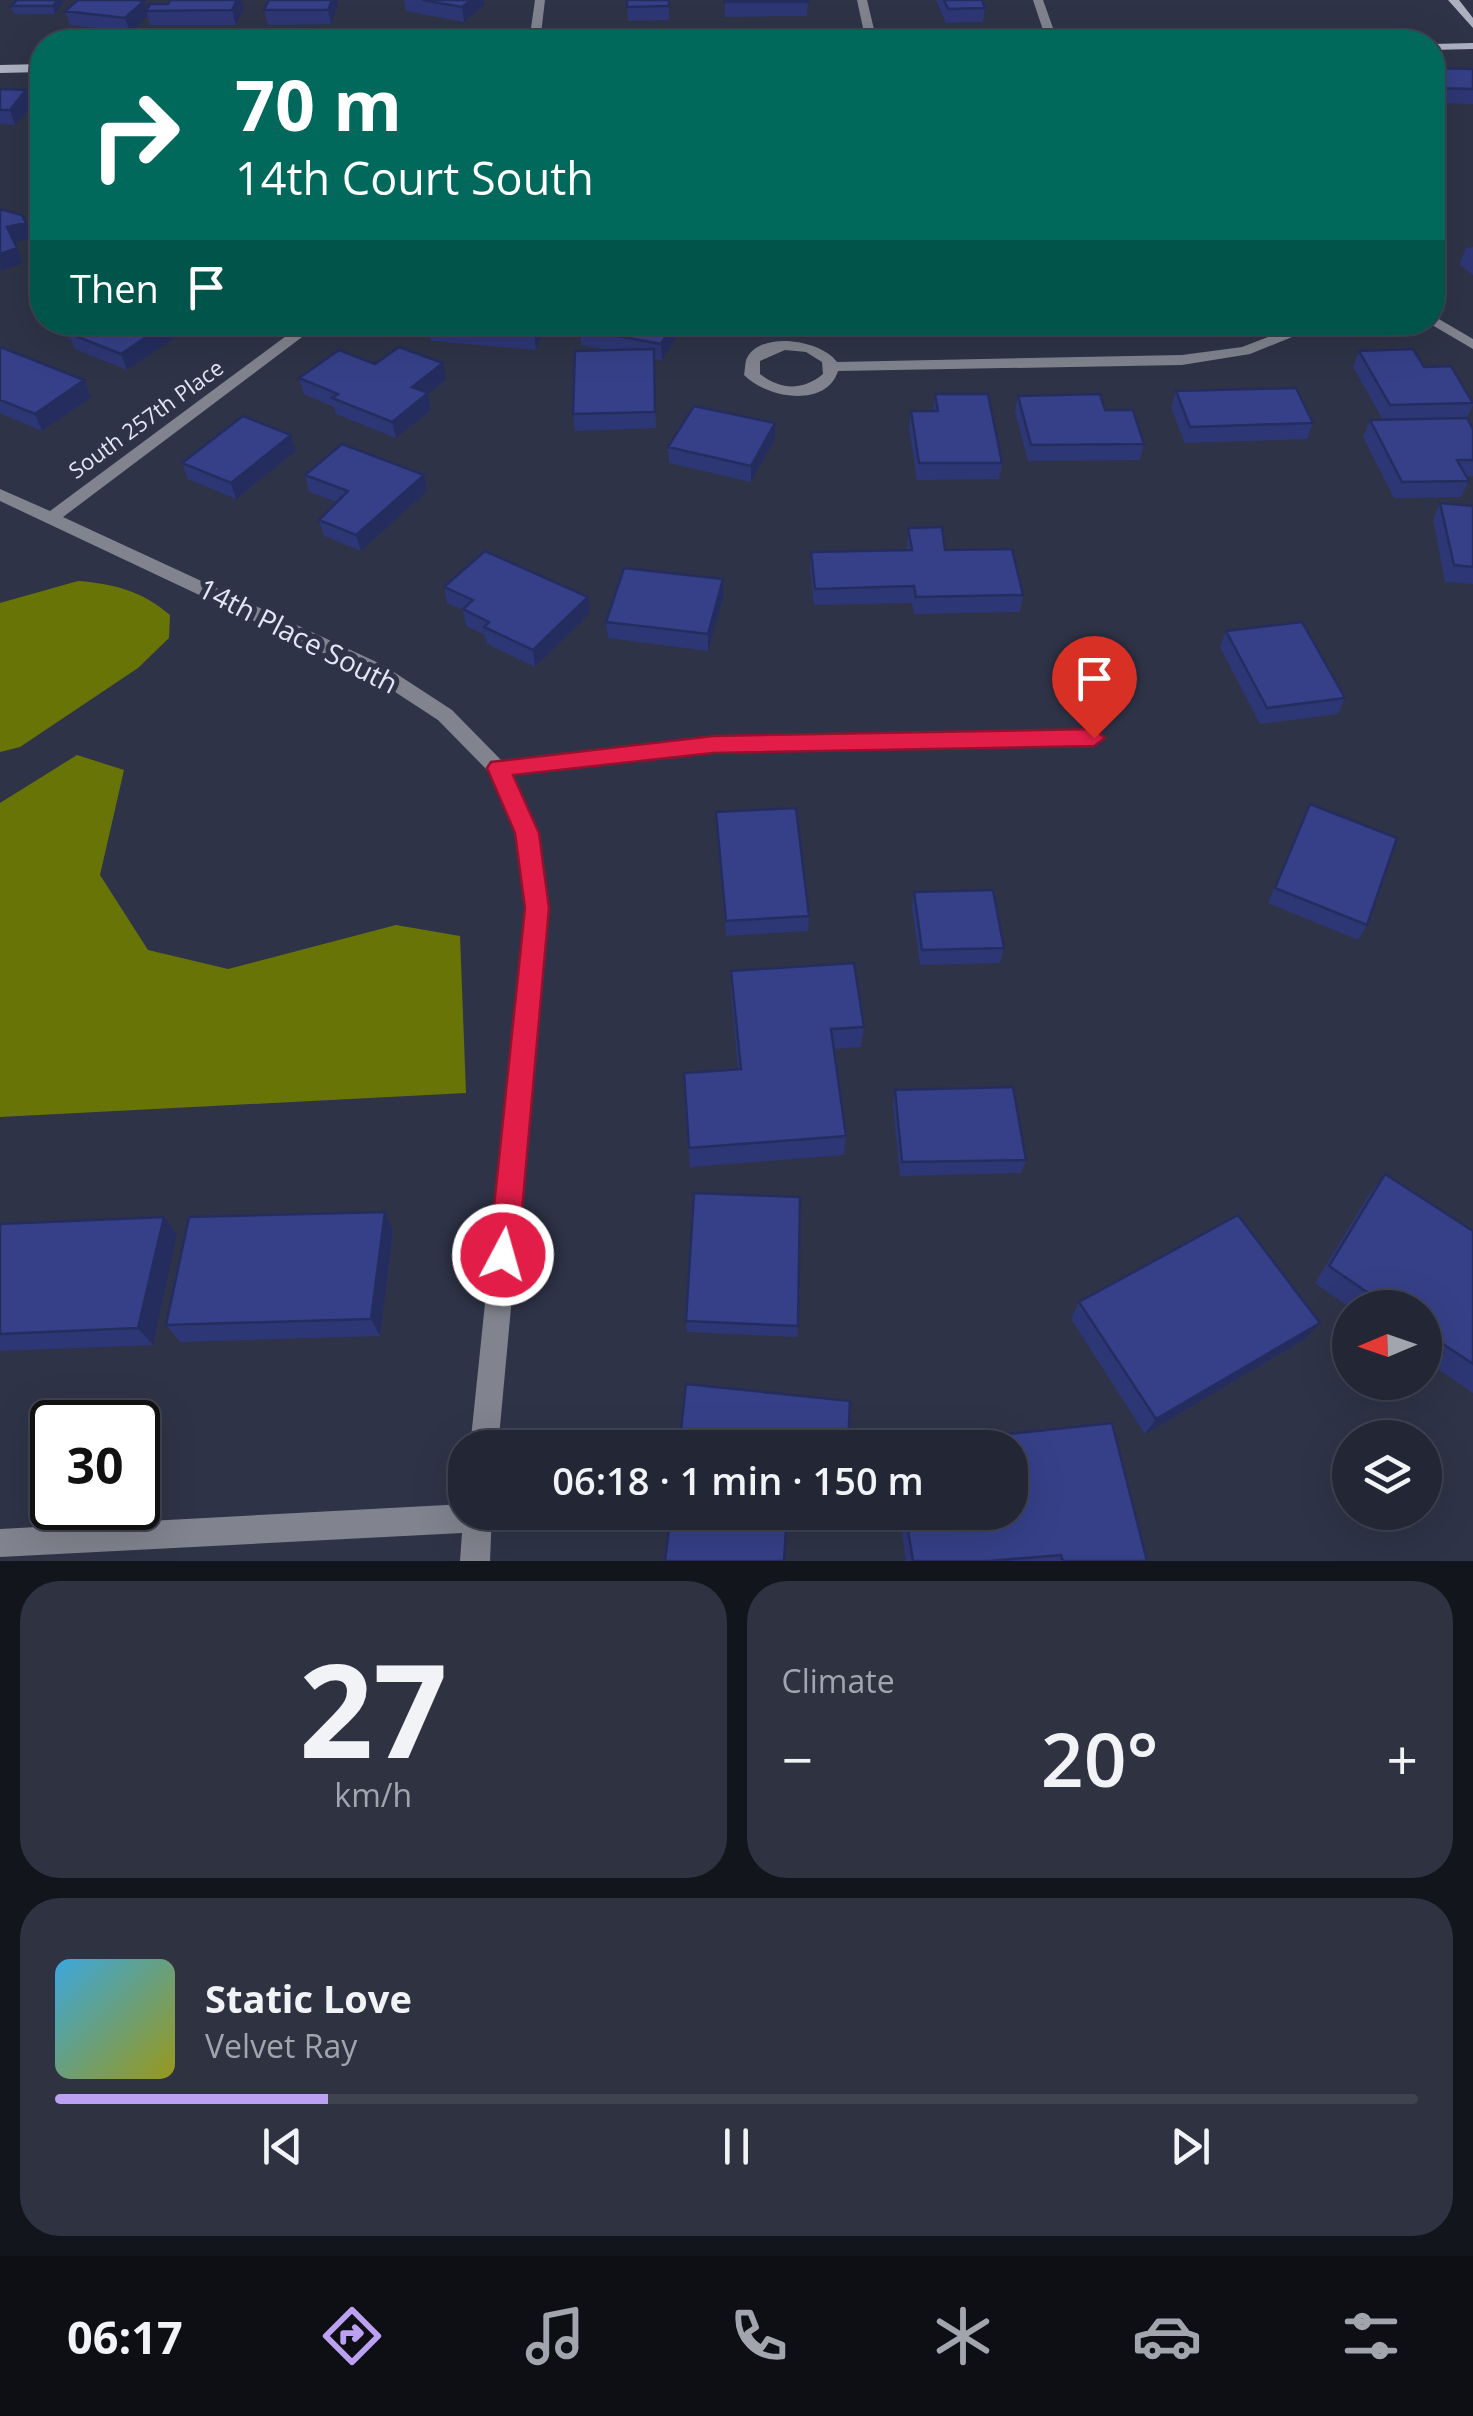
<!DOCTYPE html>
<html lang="en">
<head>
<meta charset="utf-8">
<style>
  :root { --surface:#222635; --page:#2e3241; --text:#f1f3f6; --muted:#a2a5ad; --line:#3f4350; --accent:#bca0f2 }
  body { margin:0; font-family:"Open Sans",sans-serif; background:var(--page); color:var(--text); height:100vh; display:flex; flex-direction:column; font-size:38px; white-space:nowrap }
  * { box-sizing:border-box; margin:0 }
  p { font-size:32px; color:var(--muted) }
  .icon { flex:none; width:55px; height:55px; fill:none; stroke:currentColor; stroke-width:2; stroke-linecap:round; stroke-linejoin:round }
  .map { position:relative; height:1561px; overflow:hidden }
  .side { display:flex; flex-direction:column; gap:20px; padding:20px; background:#13151d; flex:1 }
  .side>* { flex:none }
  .hud { position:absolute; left:30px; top:30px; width:1415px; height:305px; border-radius:40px; box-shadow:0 10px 40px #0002,0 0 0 2px var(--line); background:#00695c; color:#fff; overflow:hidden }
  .needle { width:65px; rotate:268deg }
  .buttons { position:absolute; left:1332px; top:1290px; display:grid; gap:20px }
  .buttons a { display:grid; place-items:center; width:110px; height:110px; border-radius:50%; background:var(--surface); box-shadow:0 10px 40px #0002,0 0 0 2px var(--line); font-size:50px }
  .speed { position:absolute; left:30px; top:1400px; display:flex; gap:20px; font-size:50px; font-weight:700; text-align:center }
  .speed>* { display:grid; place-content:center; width:130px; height:130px; border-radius:50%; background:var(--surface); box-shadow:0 10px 40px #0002,0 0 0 2px var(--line); line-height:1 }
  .speed .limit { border:5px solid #111; border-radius:15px; background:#fff; color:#111 }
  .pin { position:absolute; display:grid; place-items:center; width:85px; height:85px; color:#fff; margin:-102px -42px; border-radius:50% 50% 50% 0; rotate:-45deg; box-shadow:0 0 10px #0007 }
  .pin .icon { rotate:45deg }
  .me { position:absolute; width:110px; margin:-55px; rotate:6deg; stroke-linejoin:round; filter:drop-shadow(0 0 8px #0008) }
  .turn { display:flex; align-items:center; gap:35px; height:210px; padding:0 40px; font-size:45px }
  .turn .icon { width:130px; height:130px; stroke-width:2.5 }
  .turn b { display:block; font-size:70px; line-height:85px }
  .then { display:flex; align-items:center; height:95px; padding:0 40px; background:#0003; gap:20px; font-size:38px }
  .big { font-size:75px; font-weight:600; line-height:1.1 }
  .side .card { flex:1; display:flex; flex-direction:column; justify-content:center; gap:15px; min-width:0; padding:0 35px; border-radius:40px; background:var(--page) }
  .side .dial { align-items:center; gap:0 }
  .dial b { font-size:130px; line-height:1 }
  .song { display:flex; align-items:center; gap:30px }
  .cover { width:120px; height:120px; border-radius:15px; background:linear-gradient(135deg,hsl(200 70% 55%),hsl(60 70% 35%)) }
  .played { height:10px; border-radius:5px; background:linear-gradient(90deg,var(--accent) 20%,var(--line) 20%) }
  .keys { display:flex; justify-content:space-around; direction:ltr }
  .heat { display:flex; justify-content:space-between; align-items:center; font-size:55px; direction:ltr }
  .side .tiles { flex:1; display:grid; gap:20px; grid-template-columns:1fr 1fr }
  .card:last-child { grid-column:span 2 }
  .trip { position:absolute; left:448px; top:1430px; width:580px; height:100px; border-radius:40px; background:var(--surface); box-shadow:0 10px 40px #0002,0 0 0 2px var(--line); font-weight:600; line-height:100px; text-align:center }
  .tabs { display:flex; height:160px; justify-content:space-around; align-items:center; background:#0e0f15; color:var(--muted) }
  .tabs .icon { width:70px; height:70px }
  .tabs .selected { color:var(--accent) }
  .tabs b { font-size:45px; color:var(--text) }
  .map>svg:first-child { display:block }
  .forest { fill:#697407 }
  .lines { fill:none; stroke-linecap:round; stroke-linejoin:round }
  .service { fill:#81848e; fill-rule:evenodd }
  .minor { fill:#81848e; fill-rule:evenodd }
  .secondary { fill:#acb0c1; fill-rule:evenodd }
  .wall { fill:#2e3775 }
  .shaded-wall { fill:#252d5f }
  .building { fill:#354088; stroke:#252d5f; stroke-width:2.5 }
  .route { fill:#e11d48; stroke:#92132f; stroke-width:2.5 }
  .labels { text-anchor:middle; stroke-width:10; stroke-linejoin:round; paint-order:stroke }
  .far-street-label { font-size:22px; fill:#e3e6f3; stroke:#2e3347 }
  .street-label { font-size:28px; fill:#e3e6f3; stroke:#2e3347 }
</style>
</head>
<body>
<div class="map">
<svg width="1473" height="1561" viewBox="0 0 1473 1561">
  <rect width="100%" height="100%" fill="#2e3347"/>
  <path class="forest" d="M78,581C115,584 142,591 170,615L169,638L138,668L20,747L0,752V603Z
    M77,755L124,770L100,875L148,950L228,969L396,925L460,936L466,1093L0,1117V803Z"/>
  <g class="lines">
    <path class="service" d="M1033,0H1043L1058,42H1047Z"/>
    <path class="minor" d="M535,0H545L540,42H529Z
      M857,0H867L877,42H866Z
      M1432,315L1473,339V349L1427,322H1432Z
      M305,322H322L63,517L383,665L452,710L502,761L713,738L1094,731L1104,738L1094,745L713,752L511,775L537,833L548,908L498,1448H470L526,908L517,833L490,773L438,720L369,675L0,501V489L50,511Z
      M1307,322H1329L1250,354L1182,365L838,371C826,409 766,398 744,375C745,371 745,361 747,358C761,330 822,340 837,362L1182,355L1242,347ZM785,350L806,352L822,362L823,374C803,391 780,390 760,374V361Z
      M465,1504V1512H492L490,1561H460L462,1533L0,1557V1529Z"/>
    <path class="secondary" d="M1448,0H1459L1473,18V28Z
      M1473,43V49L1432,50V44Z
      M42,64V72L0,73V65Z"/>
  </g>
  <path class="wall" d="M17,0H65L55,14H14L11,6Z
    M269,0H337L338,5L331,24L268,25L264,10Z
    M404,0H484V5L464,22L406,11Z
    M627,0H669V20L628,21Z
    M725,0H808L807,16L725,17Z
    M936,0H982L985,8L983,22L946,23Z
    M244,8L236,25H150L148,16L130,32L70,25L65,11Z
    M1432,68L1473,69V104L1432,103Z
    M0,89L32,105L15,125L0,124Z
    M1473,247V275L1459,264L1466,248Z
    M429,322H547L536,350L431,341L428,325Z
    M686,322L662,360L654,359L656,428L575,431L573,414L609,350L581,345L580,329Z
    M192,326L127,370L75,349L68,333Z
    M0,347L84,380L91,397L42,431L0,413Z
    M1359,351L1424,367L1473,401V405L1467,418L1473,429V476H1467L1469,481L1461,497L1394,498L1363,437L1370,420H1383L1353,367Z
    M375,364L446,379L428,394L431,410L396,438L336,414L334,407L304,394L299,378Z
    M1176,391L1313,423L1307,439L1185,443L1171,408Z
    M935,394L1002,463L999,479L917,480L909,427L911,411H933Z
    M1018,396L1105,410L1144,444L1140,460L1028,461L1015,412Z
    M291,435L296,451L236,499L188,479L182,463Z
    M775,439L751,482L669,463L668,447Z
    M305,475H424L427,491L361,551L324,536L319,520L337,502L309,492Z
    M1440,503L1473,506V584L1445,582L1433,519Z
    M908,528L1023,595L1020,612L914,614L912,603L814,605L810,568L811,552L907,550Z
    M723,579L724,595L708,651L608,638L606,622Z
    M444,587L588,597L590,613L535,667L487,644L485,635L466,626L463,610L447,603Z
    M1226,631L1345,698L1338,714L1260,724L1220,647Z
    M1310,804L1367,925L1358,940L1268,903Z
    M716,812L809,916L808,931L726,936Z
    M914,892L1004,948L1000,963L920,965L912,908Z
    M731,971L864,1027L861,1047L834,1049L846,1136L844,1155L690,1167L684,1073L738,1069L731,993Z
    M895,1090L1026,1160L1021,1173L900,1176L893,1104Z
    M1385,1174L1473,1231V1393L1425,1360V1308H1350L1315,1283L1370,1193Z
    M164,1217L177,1235L153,1345L0,1351V1224Z
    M393,1231L380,1336L180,1342L166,1325Z
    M1079,1302L1320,1323L1305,1339L1145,1434L1071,1319Z
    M686,1321L798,1326L797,1337L687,1332Z
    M671,1512H846L842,1530Z
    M899,1512H1010L1147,1561H906Z"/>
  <path class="shaded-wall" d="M57,0H65L55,14L53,6Z
    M237,0H242L244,8L236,25L232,10Z
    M332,0H337L338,5L331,24L328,10Z
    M471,0H484V5L464,22L462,7Z
    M144,1L148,16L130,32L125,18Z
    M26,90L32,105L15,125L10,110Z
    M26,223L32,238L14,243L7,227Z
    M17,248L23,263L1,271L0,254Z
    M168,322H190L192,326L127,370L121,354Z
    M538,322H547L536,350L534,334Z
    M675,322H686L662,360L661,344Z
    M443,363L446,379L428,394L431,410L396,438L392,422L412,387Z
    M84,380L91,397L42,431L35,414Z
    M775,423V439L751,482V466Z
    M291,435L296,451L236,499L231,483Z
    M424,475L427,491L361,551L356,535Z
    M723,579L724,595L708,651V634Z
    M588,597L590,613L535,667L533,650Z
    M385,1212L393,1231L380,1336L371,1319Z
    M164,1217L177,1235L153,1345L138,1328Z
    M1320,1323L1305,1339L1145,1434L1156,1419Z"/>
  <path class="building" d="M17,0H57L53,6H11Z
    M78,0H136L144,1L125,18L65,11Z
    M170,0H237L232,10L146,11L150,4H168Z
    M269,0H332L328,10H264Z
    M422,0H471L462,7Z
    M627,0H669V6L627,7Z
    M725,0H808V2H725Z
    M944,0H982L985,8L948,9Z
    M1432,68L1473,69V89L1432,88Z
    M0,89L26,90L10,110H0Z
    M0,209L22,215L26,223L7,227L17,248L0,254Z
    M84,322H168L121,354L68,333Z
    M429,322H538L534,334L428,325Z
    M584,322H675L661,344L580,329Z
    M0,347L84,380L35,414L0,400Z
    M399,347L443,363L412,387L428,393L392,422L332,398L338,394L299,378L339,350L375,364Z
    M654,349L655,412L573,414L575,351Z
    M1413,349L1424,367L1451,366L1473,403L1390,405L1359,351Z
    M1296,388L1313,423L1190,427L1176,391Z
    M935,394H988L1002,463H919L911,411H938Z
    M1100,394L1105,410H1133L1144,444L1031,445L1018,396Z
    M694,406L775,423L751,466L668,447Z
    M243,416L291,435L231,483L182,463Z
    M1467,418L1473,429V460H1457L1469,481L1402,482L1370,420Z
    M342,444L424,475L356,535L319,520L348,491L305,475Z
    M1440,503L1473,506V567L1454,565Z
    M942,527L945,550L1012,549L1023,595L916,597L914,586L815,589L811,552L912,550L908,528Z
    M485,551L588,597L533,650L484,627L489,622L463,609L473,600L444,587Z
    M624,568L723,579L708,634L606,622Z
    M1302,622L1345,698L1267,708L1226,631Z
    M1310,804L1397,838L1367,925L1275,888Z
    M796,808L809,916L726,921L716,812Z
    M993,890L1004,948L922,950L914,892Z
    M854,963L864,1027L831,1029L846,1136L689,1148L684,1073L741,1069L731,971Z
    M1013,1087L1026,1160L902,1162L895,1090Z
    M1385,1174L1473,1231V1364L1425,1332V1308H1390L1329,1266Z
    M694,1193L800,1197L798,1326L686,1321Z
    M385,1212L371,1319L166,1325L189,1217Z
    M1238,1215L1320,1323L1156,1419L1079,1302Z
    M164,1217L138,1328L0,1334V1224Z
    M686,1384L850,1401L848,1448H679Z
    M1112,1423L1147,1561H1063L1061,1555L989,1561H913L905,1512H1010V1448H894V1446Z
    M671,1512H787L784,1561H665Z
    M796,1512H846L845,1517Z"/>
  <path class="route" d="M1094,729L1105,738L1094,746L713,753L513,775L539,833L549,908L518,1255L514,1265L503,1269L493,1265L489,1255L525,908L515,833L487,768L491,762L713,736Z"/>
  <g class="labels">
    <g class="far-street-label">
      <text transform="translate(146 419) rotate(-36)" y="8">South 257th Place</text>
    </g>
    <g class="street-label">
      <text transform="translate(298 636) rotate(27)" y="10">14th Place South</text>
    </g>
  </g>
</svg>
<div class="buttons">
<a><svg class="needle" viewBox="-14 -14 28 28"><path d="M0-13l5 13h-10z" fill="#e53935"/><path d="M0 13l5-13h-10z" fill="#a2a5ad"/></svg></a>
<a><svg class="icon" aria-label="layers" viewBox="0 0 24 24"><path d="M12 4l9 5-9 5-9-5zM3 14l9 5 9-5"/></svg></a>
</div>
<div class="speed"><div class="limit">30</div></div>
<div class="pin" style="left:1094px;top:738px;background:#d93025"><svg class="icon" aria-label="arrive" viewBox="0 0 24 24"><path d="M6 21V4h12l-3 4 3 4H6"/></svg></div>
<svg class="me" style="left:503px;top:1255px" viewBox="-20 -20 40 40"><circle r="17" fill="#e11d48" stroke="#fff" stroke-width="3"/><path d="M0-11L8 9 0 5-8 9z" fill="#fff"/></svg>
<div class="trip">06:18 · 1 min · 150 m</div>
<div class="hud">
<div class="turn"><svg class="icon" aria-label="right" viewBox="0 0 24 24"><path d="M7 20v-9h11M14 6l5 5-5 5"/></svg><div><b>70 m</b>14th Court South</div></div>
<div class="then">Then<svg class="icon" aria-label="arrive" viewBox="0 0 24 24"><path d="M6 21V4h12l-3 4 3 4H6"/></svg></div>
</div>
</div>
<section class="side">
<div class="tiles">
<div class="card dial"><b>27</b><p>km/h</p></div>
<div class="card"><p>Climate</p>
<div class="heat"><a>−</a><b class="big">20°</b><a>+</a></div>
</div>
<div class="card">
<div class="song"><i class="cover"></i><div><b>Static Love</b><p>Velvet Ray</p></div></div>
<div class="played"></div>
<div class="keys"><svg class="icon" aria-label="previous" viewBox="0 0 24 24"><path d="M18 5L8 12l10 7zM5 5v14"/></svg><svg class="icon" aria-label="pause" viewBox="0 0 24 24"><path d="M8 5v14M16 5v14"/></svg><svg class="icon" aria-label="next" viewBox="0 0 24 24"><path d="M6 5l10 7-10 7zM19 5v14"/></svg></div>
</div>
</div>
</section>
<nav class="tabs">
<b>06:17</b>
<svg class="icon selected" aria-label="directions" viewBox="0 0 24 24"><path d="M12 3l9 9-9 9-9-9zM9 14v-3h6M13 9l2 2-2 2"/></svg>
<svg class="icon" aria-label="music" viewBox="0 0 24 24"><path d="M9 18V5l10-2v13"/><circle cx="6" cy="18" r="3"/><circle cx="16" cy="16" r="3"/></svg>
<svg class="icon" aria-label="phone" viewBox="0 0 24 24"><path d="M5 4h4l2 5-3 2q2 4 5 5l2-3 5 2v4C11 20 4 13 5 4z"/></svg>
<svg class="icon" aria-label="climate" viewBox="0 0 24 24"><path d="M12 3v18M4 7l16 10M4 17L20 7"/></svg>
<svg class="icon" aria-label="car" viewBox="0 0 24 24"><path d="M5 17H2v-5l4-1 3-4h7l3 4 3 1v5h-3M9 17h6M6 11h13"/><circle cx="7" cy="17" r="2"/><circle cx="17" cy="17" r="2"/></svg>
<svg class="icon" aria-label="filters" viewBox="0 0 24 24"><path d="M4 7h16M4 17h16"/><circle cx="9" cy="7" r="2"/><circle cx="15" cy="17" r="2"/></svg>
</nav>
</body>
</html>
